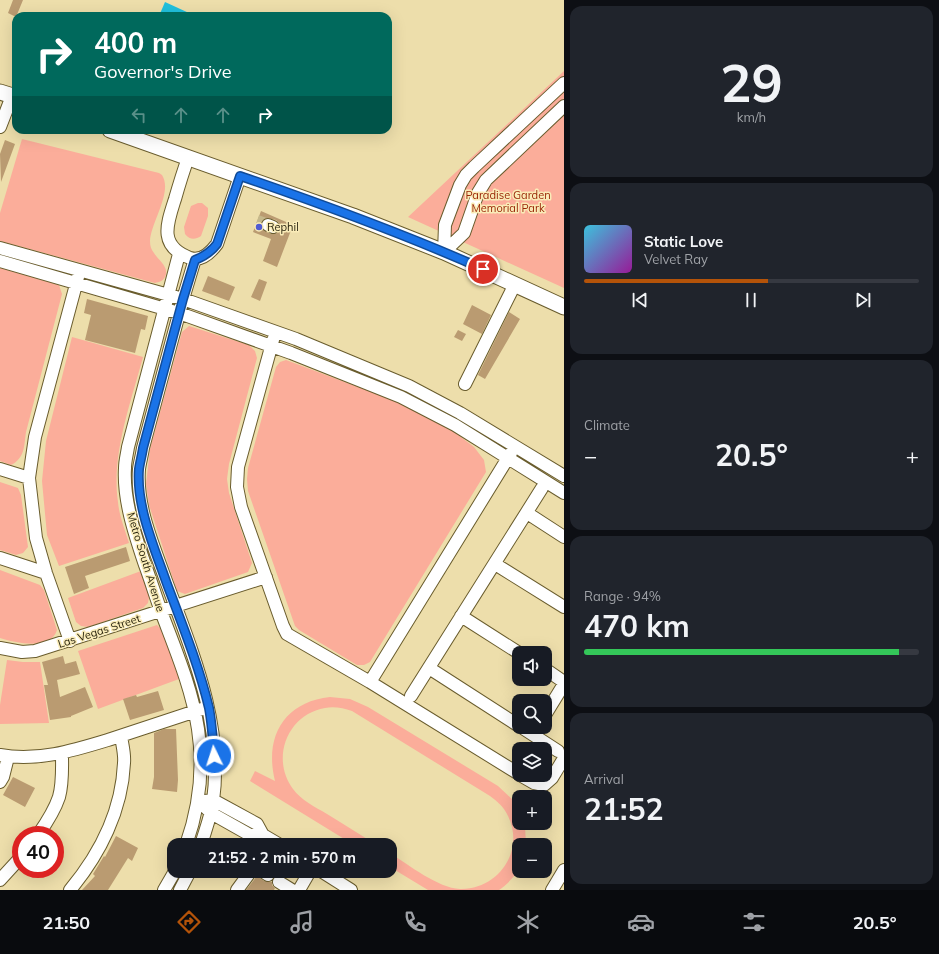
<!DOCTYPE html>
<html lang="en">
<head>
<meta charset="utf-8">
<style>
  :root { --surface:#171b24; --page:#20242c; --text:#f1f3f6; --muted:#9ea1a6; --line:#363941; --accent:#b45309 }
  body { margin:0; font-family:Mulish,sans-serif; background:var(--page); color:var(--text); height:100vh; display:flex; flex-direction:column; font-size:15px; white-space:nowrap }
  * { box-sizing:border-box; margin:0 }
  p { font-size:13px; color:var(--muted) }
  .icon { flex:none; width:22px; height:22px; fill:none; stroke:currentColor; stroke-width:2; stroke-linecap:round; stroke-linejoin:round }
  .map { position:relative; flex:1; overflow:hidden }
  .side { display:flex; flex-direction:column; gap:6px; padding:6px; background:#0d0f14; width:375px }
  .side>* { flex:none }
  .banner { position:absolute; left:12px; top:12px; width:380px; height:122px; border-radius:12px; box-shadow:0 4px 16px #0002; background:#00695c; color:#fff; overflow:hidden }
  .fabs { position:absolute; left:512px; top:646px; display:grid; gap:8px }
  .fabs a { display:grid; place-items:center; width:40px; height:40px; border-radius:8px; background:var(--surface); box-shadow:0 4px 16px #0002; font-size:20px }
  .speed { position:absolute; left:12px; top:826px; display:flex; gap:8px; font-size:20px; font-weight:700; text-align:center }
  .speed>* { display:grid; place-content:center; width:52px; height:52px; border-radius:50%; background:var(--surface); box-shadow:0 4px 16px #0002; line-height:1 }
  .speed .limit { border:6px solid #d22; background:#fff; color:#111 }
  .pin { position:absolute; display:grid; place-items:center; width:34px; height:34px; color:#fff; margin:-17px; border:2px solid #fff; border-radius:50%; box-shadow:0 1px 4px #0007 }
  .me { position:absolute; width:44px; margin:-22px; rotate:356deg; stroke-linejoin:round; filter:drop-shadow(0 0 3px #0008) }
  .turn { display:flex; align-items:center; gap:14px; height:84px; padding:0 16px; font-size:18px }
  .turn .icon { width:52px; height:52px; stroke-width:2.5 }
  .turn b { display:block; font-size:28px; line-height:34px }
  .lanes { display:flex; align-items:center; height:38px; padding:0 16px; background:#0003; justify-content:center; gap:20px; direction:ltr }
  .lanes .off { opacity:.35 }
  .big { font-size:30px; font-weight:700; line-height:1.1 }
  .side .card { flex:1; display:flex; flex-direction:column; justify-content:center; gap:6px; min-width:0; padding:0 14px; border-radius:12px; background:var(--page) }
  .side .dial { align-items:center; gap:0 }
  .dial b { font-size:52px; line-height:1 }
  .song { display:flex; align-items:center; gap:12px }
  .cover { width:48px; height:48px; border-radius:6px; background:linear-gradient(135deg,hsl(190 70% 55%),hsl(300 70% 35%)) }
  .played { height:4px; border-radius:2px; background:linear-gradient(90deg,var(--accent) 55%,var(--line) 55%) }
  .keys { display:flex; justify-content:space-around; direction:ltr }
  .heat { display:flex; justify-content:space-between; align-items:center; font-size:22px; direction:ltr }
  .charge { height:6px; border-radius:3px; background:linear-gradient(90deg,#34c759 94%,var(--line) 0) }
  .trip { position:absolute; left:167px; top:838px; width:230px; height:40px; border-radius:12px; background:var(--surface); box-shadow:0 4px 16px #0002; font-weight:700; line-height:40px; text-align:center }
  .tab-bar { display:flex; height:64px; justify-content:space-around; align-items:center; background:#090b0e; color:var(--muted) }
  .tab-bar .icon { width:28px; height:28px }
  .tab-bar .selected { color:var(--accent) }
  .tab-bar b { font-size:18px; color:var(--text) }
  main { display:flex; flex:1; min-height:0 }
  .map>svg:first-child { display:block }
  .green { fill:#fbad9a }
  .water { fill:#20bfdc }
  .building { fill:#ba9b71; fill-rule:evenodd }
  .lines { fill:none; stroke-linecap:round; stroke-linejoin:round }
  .minor-tunnel { stroke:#c5b88b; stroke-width:12; stroke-dasharray:12 6; stroke-linecap:butt }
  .minor-casing { stroke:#695c2d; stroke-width:14 }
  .major-casing { stroke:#695c2d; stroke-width:17 }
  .minor { stroke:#fff; stroke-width:12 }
  .major { stroke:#fff; stroke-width:15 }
  .route-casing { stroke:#114b97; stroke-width:10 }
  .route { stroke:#1a73e8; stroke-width:7 }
  .poi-dot { fill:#515cd2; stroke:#faecb8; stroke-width:1.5 }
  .labels { text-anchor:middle; stroke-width:3; stroke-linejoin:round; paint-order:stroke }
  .park-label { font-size:11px; fill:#9a2708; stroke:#faecb8 }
  .poi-label { font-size:11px; fill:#241f0b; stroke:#faecb8; text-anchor:start }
  .street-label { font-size:11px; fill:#241f0b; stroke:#faecb8 }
</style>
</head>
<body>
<main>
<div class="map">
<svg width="564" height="890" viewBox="0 0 564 890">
  <rect width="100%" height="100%" fill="#eddeab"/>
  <path class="green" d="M564,71V288L408,217Z
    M22,139L159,173L162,175C173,192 151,222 150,241C150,246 151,249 154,253C158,260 170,267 165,277C163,281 159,282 155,283L0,241V213Z
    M198,203H202L208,208V216L201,236C195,240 190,240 185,234L184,227L191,206Z
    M0,268L59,285L62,294L26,432C24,446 25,458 11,465L0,461Z
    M189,326L249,345L255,351L257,358L229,464L227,479L229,493L252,563L248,572L185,594L177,591L149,505L146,484L150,449L182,332Z
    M72,337L143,357C131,402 111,455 118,502C119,515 125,530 129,543L59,566L47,535L42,481L46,441Z
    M286,360L398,402L453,431L474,447L484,460L486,472L370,662L364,665H357L299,630L295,626L248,491L247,479L248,468L276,367L280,362Z
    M0,482L18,488L21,495L28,547L23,553L16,555L0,550Z
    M0,570L40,585L44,590L57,630C51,651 16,643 0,638Z
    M141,571L149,597L148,603L143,608L88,627L81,626L76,622L68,598Z
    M157,625L162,630L179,679L98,709L78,651Z
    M7,660L23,662H40L49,723L0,724V705Z
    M330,697L350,699L368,707L498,786L512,799L518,807L519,810V823H524L525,826L526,845H519C519,852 521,862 519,868C516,876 506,885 499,890H428L390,867V853C409,865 438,888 460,889C499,890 525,850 508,816C504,807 497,801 490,796L352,711C343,708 334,706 325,708C288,714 270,758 293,789C301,800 315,807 327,814C344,824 360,835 377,845H354L250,781L255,771L275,781C264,737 284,702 330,697Z"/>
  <path class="water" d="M165,2L189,13L188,16H159Z"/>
  <path class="building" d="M13,0H23L16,17L8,13Z
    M5,140L15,144L1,182L0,154Z
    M261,211L293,225L277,267L263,261L271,239L253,232ZM267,218L276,220L279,223L280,229L277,233L271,234L262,229L261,226V222Z
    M208,276L235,287L229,301L202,291Z
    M259,279L267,282L260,301L251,297Z
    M87,299L148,316L145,330L141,329L135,353L85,340L91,315L84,313Z
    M472,305L491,315L482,334L463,324Z
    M509,312L520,319L485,379L478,375Z
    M458,330L466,334L462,341L454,337Z
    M126,547L130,561L85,576L89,588L74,594L65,567Z
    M63,656L65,664L76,661L80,674L57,680L60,697L85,687L93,707L71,716V717L50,720L44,685H48L42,662Z
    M158,691L164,710L130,720L123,699L136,695L137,697Z
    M164,729H176L178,780L177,792L152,789L154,777V733Z
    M13,777L35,788L25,807L3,795Z
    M116,836L138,848L132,861L128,858L108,890H82L95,876L93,874L104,856L105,857Z
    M257,876L264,881L272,882V885L275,888L274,890H246Z"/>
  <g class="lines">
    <path class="minor-tunnel" d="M257,221L268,225"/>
    <g class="minor-casing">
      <path id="minor" d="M0,127L12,96
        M188,158C183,172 179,185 175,199C167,224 158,246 190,258C202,262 211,252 217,244L240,176
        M268,225L273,227
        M0,248L183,299L296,339L409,386L460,413L564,476
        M444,252L445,225L460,185L466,175L474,167L564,83
        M444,252L464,233L478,193L486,180L564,106
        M179,254L128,447C127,454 125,461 125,468C123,500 135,535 145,565C151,581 156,598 162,614C176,651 192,689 198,729C204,768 199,808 186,845
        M195,259L183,299L143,448C142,455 140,462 139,469C136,506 153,544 165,578C191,649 224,723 213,801C211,816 205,831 201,845
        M0,261L179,313L291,353L401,397L455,425L564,493
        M273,340L238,467L237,487L241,507L283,626L287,634L370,682L519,774
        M465,384L515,284
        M0,469L29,478
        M527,513L564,537
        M0,558L46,573
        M495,564L564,607
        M461,616L519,653
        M70,641L46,573L36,538L29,478L35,437L78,277
        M0,648L22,652L35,651L266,577
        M429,668L519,726
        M545,669L564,682
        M370,682L511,453
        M411,696L542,488
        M545,715L564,684
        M521,727L558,751
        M0,755C38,762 75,750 111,739C141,729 171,719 202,709
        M520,775L534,783L544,785L552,778L564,758
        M0,782L3,777L8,757
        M205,801L213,800L257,824L263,835L280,845
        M205,807L211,813L250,835H263
        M38,835C45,825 55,809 59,797C63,783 62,768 62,754
        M262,871L268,875
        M321,871L351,890
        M0,880L21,857
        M279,882L292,890
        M70,890C100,854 122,810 124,763C125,754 122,744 121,736
        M164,890L175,871
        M180,890L190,871
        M237,890L251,871
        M299,890L310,871
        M552,890L564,870"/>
    </g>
    <g class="major-casing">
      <path id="major" d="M0,92L16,97
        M110,130L353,216L444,252L564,307"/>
    </g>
    <use href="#minor" class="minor"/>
    <use href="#major" class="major"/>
  </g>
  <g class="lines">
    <g class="route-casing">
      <path id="route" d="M214,756C213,740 212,724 209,708C199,666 182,624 167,584C155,549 136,507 139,469C140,462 142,455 143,448L183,299L195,260C205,256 211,252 217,244L240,176C322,204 404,234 483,269"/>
    </g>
    <use href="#route" class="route"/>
  </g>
  <circle class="poi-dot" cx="259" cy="227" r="4"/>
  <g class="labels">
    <g class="park-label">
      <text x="508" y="199">Paradise Garden<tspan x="508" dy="13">Memorial Park</tspan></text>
    </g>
    <g class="poi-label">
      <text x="267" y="231">Rephil</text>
    </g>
    <g class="street-label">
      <text transform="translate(146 562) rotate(73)" y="4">Metro South Avenue</text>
      <text transform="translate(99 631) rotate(-18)" y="4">Las Vegas Street</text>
    </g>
  </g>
</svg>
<div class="fabs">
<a><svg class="icon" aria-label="sound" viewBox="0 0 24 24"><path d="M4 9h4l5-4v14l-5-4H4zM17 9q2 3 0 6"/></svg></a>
<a><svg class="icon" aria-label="search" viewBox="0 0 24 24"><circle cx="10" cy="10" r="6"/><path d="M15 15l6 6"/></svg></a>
<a><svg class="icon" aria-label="layers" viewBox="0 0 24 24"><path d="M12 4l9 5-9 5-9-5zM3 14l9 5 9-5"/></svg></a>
<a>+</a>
<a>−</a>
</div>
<div class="speed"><div class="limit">40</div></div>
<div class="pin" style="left:483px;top:269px;background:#d93025"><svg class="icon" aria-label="arrive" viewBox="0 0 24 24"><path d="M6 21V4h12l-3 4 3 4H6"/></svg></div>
<svg class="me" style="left:214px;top:756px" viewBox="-20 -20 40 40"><circle r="17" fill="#1a73e8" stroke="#fff" stroke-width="3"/><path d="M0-11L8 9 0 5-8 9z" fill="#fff"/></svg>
<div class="trip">21:52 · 2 min · 570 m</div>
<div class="banner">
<div class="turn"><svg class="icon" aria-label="right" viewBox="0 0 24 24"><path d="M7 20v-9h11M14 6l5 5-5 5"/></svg><div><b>400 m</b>Governor's Drive</div></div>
<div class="lanes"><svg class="icon off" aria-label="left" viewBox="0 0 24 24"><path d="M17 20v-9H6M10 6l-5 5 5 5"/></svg><svg class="icon off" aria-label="ahead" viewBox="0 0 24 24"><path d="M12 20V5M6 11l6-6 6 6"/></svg><svg class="icon off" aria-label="ahead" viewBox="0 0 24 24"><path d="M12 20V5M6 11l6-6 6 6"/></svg><svg class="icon" aria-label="right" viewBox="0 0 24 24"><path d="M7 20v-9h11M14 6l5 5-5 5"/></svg></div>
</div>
</div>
<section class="side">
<div class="card dial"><b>29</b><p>km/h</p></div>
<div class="card">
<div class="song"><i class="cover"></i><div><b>Static Love</b><p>Velvet Ray</p></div></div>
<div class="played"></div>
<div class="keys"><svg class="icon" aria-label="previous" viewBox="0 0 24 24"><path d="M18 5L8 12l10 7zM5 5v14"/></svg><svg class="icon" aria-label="pause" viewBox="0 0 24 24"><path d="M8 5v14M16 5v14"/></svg><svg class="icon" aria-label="next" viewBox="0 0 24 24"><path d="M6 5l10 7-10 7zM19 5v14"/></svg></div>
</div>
<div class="card"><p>Climate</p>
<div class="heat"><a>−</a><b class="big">20.5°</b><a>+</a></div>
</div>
<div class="card"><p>Range · 94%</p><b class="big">470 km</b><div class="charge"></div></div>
<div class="card"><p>Arrival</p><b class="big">21:52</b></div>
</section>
</main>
<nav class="tab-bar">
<b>21:50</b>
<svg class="icon selected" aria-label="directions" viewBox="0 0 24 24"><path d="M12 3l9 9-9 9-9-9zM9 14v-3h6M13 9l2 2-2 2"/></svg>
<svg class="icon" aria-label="music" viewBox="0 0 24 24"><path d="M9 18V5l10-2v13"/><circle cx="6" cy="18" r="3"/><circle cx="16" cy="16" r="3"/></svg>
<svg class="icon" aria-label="phone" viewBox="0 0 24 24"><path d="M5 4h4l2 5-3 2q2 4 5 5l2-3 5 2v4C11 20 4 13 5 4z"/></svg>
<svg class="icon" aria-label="climate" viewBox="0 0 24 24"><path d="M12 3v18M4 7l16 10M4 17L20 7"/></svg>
<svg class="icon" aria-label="car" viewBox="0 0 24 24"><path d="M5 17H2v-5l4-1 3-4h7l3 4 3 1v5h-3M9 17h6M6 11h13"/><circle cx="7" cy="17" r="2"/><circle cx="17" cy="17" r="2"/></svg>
<svg class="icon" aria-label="filters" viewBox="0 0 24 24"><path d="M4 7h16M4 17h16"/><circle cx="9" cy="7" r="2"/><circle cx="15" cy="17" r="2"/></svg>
<b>20.5°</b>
</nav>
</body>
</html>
